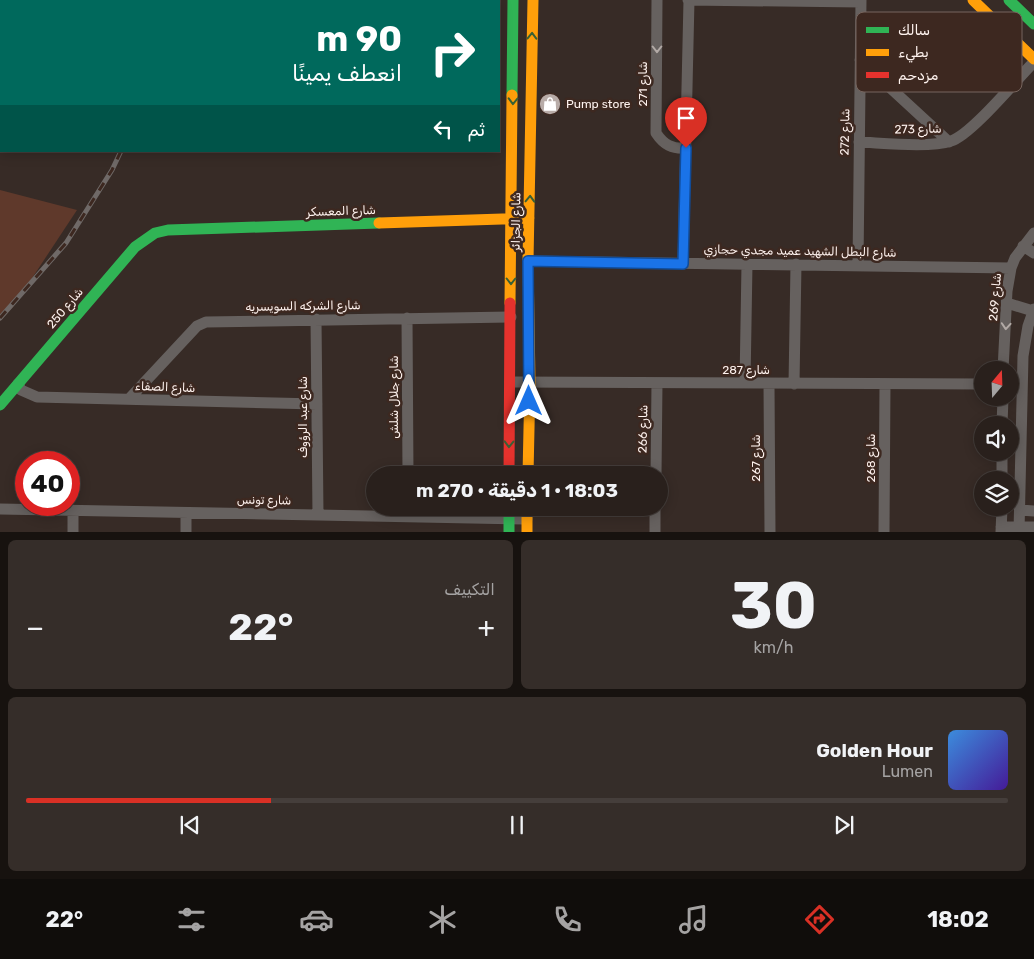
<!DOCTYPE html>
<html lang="ar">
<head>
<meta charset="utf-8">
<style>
  :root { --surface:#29201c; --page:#352d29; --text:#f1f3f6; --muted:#a5a3a3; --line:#453e3b; --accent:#d93025 }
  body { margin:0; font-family:Rubik,"Noto Sans Arabic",sans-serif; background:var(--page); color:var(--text); direction:rtl; height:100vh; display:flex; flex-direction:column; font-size:19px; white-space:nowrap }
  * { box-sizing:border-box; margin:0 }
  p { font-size:16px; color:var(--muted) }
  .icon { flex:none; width:28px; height:28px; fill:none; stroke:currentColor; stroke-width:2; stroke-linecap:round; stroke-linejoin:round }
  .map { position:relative; height:532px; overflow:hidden; direction:ltr }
  .panel { display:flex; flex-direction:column; gap:8px; padding:8px; background:#17120f; flex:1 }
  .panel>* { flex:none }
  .top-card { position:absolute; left:0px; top:0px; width:500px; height:152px; box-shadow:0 2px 12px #0003,0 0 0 1px var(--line); direction:rtl; background:#00695c; color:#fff; overflow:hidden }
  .needle { width:32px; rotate:19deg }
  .controls { position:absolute; left:974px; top:361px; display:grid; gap:10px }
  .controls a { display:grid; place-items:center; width:45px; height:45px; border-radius:50%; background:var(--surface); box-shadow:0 2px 12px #0003,0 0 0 1px var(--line); font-size:25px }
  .speed { position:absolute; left:15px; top:451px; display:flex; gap:10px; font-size:25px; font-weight:700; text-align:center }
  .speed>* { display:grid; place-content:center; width:65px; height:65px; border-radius:50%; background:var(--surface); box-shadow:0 2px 12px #0003,0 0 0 1px var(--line); line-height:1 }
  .speed .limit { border:8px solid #d22; background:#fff; color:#111 }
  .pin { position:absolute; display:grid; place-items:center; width:42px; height:42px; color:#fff; margin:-51px -21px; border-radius:50% 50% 50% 0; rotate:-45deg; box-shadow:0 0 5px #0007 }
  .pin .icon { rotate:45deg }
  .me { position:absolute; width:55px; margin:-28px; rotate:0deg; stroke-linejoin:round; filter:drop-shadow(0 0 4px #0008) }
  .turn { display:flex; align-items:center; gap:18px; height:105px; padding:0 15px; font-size:22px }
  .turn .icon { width:65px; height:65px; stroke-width:2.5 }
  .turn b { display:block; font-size:35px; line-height:42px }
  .then { display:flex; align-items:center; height:48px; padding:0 15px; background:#0003; gap:10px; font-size:19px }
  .big { font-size:38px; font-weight:700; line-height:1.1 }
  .panel .widget { flex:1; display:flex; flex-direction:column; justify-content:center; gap:8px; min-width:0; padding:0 18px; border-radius:8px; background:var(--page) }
  .panel .dial { align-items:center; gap:0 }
  .dial b { font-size:65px; line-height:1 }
  .song { display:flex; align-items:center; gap:15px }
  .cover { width:60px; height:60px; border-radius:8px; background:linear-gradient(135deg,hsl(210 70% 55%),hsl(260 70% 35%)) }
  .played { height:5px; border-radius:2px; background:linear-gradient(90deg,var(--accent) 25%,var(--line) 25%) }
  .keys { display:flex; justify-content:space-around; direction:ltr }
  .heat { display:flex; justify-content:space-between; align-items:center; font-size:28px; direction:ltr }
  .panel .tiles { flex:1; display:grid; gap:8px; grid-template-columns:1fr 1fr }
  .widget:last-child { grid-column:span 2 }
  .trip { position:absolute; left:366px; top:466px; width:302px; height:50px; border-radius:25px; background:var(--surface); box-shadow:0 2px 12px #0003,0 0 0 1px var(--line); font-weight:700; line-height:50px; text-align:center; direction:rtl }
  .menu { display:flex; height:80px; justify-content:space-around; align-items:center; background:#100d0b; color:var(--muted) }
  .menu .icon { width:35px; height:35px }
  .menu .on { color:var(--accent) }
  .menu b { font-size:22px; color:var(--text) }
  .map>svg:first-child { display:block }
  .green { fill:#5f392b }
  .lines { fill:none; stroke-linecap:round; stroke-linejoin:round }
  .street { stroke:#66615f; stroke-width:11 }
  .fast { stroke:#30b455; stroke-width:11 }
  .slow { stroke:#ff9f0a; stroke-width:11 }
  .jam { stroke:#e5322d; stroke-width:11 }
  .rail-casing { stroke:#6f6967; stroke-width:5 }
  .rail { stroke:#3d2820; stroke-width:3; stroke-dasharray:9; stroke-linecap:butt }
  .oneway { stroke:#386035 }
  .oneway2 { stroke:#b2aaa6 }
  .route-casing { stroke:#114b97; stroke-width:12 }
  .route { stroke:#1a73e8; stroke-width:9 }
  .labels { text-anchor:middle; stroke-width:5; stroke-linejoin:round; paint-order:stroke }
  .street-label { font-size:12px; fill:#fef2ee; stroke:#3d2820 }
  .poi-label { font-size:12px; fill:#fef2ee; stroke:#3d2820; text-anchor:start }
  .key { fill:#3d2820; stroke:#77655e; stroke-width:1 }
  .key-label { font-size:14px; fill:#fef2ee }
</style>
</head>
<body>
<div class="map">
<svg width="1034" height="532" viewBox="0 0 1034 532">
  <rect width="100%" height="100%" fill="#372b26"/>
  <path class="green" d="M0,190L77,210L13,307L0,321Z"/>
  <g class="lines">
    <path class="street" d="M657,0L656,133C664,145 672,149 686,148
      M688,0L861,2
      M126,1V0
      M142,1V0
      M0,17H1
      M860,60L949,142
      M0,62H1
      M0,78H1
      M859,142C883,143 930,148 951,141C971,135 1017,79 1034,62
      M1023,246L1034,253
      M528,261L1011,268
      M683,264L689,0
      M858,265L861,0
      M1007,303L1033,311
      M407,318L408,475
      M316,319L318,515
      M1003,370L1007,291L1011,268L1015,258L1034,233
      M510,382L982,384
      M745,383L747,264
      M18,384L21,390L37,397L317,404
      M769,384L770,532
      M794,384L796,264
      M129,399L197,326L206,322L511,317
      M1002,425L1003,398
      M656,475L657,383
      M1002,480V452
      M0,509L527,519
      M1020,510L1034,511
      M1001,527H1034
      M73,532V511
      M186,532V513
      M655,532V508
      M884,532L885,384
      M1001,532L1002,508
      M1019,532L1023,356L1028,326L1034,309"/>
    <path class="fast" d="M1009,0L1034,24
      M512,95L513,0
      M0,405L135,247L155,233L168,230L379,223
      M509,508V532"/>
    <path class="slow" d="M973,0L1034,59
      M379,223L529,218
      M510,303L512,95
      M528,475L530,382L528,261L533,0
      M527,508V532"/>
    <path class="jam" d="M509,475L510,303"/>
    <g class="rail-casing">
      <path id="rail" d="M195,1L196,0
        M0,318L66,243L112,170L121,151"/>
    </g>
    <use href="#rail" class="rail"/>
  </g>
  <defs><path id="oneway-chevron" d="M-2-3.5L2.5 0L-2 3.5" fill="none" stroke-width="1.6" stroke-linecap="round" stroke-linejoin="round" transform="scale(1.25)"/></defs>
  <g class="oneway">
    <use href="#oneway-chevron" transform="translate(532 36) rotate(-89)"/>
    <use href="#oneway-chevron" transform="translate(513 101) rotate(91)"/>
    <use href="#oneway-chevron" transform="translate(530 199) rotate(-88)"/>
    <use href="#oneway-chevron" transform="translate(511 281) rotate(90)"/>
    <use href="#oneway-chevron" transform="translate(509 444) rotate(91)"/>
  </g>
  <g class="oneway2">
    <use href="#oneway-chevron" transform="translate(657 49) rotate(90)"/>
    <use href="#oneway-chevron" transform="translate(1006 326) rotate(94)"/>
  </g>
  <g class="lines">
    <g class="route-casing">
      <path id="route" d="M529,401L528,261L683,264L686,148"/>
    </g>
    <use href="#route" class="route"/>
  </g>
  <defs>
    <g id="shop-disc" transform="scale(1.125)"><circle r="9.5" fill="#b8aca8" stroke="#3d2820"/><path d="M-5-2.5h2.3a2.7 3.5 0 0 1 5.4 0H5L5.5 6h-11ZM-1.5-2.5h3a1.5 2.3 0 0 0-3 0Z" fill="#fff"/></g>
  </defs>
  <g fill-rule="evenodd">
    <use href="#shop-disc" x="550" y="104"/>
  </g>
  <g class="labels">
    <g class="street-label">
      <text transform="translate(643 84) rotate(-90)" y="4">شارع 271</text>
      <text transform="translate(918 129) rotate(-1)" y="4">شارع 273</text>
      <text transform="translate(845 132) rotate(-89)" y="4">شارع 272</text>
      <text transform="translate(341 211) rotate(-2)" y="4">شارع المعسكر</text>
      <text transform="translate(516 222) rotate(-89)" y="4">شارع الجزائر</text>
      <text transform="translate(800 251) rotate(1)" y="4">شارع البطل الشهيد عميد مجدي حجازي</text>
      <text transform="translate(995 297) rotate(-85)" y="4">شارع 269</text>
      <text transform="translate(303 306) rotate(-1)" y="4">شارع الشركه السويسريه</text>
      <text transform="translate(65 308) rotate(-50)" y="4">شارع 250</text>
      <text x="746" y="374">شارع 287</text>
      <text transform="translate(165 387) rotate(2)" y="4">شارع الصفاء</text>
      <text transform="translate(394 397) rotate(-90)" y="4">شارع جلال شلش</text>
      <text transform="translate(303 417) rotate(-90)" y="4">شارع عبد الرؤوف</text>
      <text transform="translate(643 429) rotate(-89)" y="4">شارع 266</text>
      <text transform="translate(756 458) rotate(-90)" y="4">شارع 267</text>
      <text transform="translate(871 458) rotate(-90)" y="4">شارع 268</text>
      <text transform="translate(264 500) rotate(1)" y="4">شارع تونس</text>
    </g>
    <g class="poi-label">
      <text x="566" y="108">Pump store</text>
    </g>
  </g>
  <rect x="856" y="12" width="166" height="80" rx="8" class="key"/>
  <rect x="866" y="27" width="23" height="6" fill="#30b455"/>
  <rect x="866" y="49" width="23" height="7" fill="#ff9f0a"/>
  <rect x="866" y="72" width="23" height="6" fill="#e5322d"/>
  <g class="key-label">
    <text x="898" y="35">سالك</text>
    <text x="898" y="57">بطيء</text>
    <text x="898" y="80">مزدحم</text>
  </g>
</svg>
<div class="controls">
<a><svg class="needle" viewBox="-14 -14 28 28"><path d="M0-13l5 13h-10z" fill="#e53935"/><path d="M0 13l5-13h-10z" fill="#a5a3a3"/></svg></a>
<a><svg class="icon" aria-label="sound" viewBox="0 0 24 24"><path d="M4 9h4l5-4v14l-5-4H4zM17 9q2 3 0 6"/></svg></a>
<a><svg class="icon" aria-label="layers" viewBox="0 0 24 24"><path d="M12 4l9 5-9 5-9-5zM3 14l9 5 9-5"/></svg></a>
</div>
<div class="speed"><div class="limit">40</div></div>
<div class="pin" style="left:686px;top:148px;background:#d93025"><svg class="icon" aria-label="arrive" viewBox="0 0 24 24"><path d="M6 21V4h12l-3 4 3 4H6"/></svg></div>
<svg class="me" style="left:529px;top:401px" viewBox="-20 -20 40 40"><path d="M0-17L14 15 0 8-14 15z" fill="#1a73e8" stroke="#fff" stroke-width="4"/></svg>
<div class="trip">18:03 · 1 دقيقة · 270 m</div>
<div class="top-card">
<div class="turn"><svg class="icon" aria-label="right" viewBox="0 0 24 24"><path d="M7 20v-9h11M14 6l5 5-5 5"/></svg><div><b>90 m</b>انعطف يمينًا</div></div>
<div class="then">ثم<svg class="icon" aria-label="left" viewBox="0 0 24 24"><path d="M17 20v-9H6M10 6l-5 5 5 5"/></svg></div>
</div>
</div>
<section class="panel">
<div class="tiles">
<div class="widget dial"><b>30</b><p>km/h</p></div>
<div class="widget"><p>التكييف</p>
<div class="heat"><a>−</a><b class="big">22°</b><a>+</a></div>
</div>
<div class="widget">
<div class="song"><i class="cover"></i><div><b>Golden Hour</b><p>Lumen</p></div></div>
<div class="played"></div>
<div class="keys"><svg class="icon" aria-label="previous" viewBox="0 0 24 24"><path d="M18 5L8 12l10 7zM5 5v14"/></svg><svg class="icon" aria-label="pause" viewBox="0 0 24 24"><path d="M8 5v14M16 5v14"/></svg><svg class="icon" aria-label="next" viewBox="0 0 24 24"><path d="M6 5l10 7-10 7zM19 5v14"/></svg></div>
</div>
</div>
</section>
<nav class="menu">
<b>18:02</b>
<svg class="icon on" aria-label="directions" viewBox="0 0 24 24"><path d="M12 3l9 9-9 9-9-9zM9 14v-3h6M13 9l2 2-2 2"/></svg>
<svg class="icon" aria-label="music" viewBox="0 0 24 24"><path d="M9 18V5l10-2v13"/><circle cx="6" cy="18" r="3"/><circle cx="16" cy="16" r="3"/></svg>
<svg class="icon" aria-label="phone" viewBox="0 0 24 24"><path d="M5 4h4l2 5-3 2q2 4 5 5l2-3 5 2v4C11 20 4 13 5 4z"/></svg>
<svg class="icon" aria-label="climate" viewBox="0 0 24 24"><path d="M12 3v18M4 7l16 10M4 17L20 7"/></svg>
<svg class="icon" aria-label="car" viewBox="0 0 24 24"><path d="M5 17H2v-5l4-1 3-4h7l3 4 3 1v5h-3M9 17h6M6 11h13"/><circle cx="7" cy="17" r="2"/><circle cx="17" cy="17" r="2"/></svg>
<svg class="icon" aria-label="filters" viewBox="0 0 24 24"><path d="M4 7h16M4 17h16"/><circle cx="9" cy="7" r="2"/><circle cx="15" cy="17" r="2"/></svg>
<b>22°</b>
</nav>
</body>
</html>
